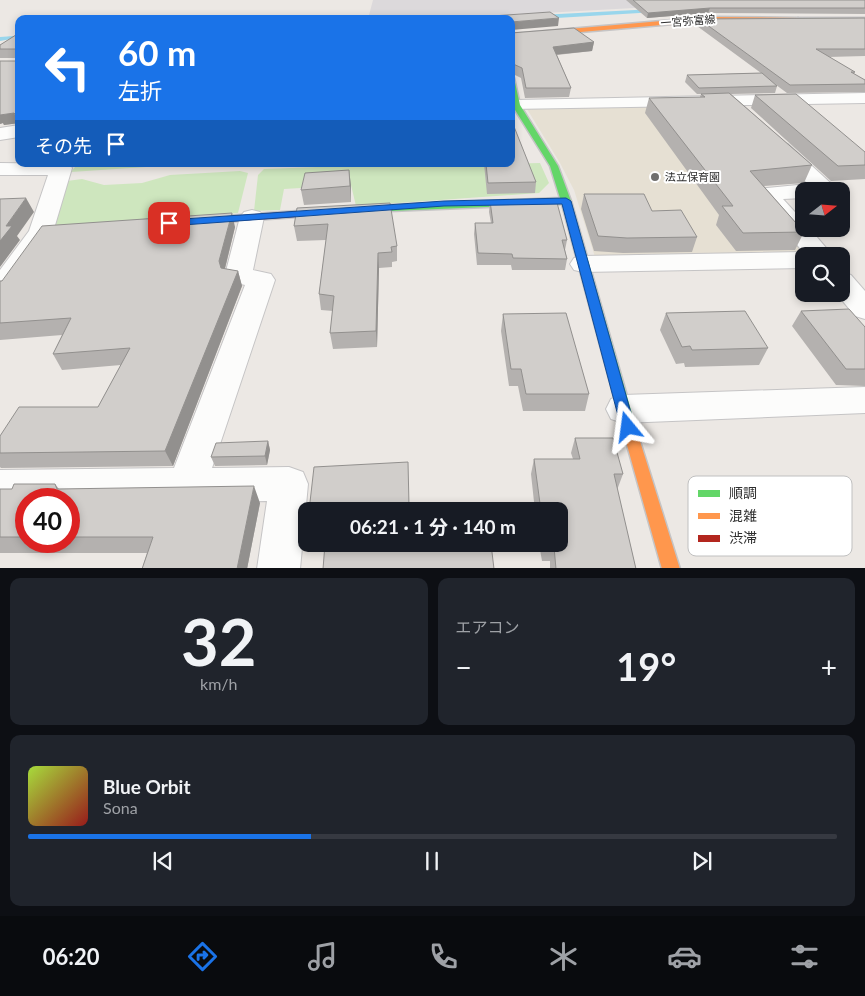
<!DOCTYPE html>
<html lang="ja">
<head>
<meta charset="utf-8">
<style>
  :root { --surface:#171b24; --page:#20242c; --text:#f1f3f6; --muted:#9ea1a6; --line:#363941; --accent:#1a73e8 }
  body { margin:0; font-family:Lato,"Noto Sans JP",sans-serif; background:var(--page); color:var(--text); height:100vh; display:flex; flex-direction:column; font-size:19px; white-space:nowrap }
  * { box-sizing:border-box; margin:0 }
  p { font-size:16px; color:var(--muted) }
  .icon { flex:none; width:28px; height:28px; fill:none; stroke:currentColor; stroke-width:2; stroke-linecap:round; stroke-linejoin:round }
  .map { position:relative; height:568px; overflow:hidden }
  .sheet { display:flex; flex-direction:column; gap:10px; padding:10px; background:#0d0f14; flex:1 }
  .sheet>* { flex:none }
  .guide { position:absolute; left:15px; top:15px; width:500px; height:152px; border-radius:10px; box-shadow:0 2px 8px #0003; background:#1a73e8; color:#fff; overflow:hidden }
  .needle { width:32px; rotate:73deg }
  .fabs { position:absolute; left:795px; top:182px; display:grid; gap:10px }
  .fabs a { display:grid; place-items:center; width:55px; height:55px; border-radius:10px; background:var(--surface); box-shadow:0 2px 8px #0003; font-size:25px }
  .speed { position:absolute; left:15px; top:488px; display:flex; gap:10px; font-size:25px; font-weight:700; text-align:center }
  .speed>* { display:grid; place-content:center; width:65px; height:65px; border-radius:50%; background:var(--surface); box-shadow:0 2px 8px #0003; line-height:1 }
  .speed .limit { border:8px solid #d22; background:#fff; color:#111 }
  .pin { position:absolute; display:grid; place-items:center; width:42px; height:42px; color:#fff; margin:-21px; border-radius:10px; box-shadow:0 2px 8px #0006 }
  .me { position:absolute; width:55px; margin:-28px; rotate:344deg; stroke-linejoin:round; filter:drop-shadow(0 0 4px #0008) }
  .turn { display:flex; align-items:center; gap:18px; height:105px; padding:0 20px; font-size:22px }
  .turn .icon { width:65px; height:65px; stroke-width:2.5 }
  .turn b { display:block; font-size:35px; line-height:42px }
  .then { display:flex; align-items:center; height:48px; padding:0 20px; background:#0003; gap:10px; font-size:19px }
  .big { font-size:38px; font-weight:700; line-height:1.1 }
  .sheet .tile { flex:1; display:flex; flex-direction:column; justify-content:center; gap:8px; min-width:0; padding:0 18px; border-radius:10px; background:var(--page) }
  .sheet .dial { align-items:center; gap:0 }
  .dial b { font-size:65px; line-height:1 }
  .song { display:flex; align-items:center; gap:15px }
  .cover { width:60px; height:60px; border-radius:8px; background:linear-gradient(135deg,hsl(80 70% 55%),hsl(0 70% 35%)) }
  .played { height:5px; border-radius:2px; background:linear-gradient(90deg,var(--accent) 35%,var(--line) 35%) }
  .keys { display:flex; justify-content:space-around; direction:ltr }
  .heat { display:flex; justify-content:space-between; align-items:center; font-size:28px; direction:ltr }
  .sheet .tiles { flex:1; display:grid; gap:10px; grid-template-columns:1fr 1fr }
  .tile:last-child { grid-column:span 2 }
  .trip { position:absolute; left:298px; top:502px; width:270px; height:50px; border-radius:10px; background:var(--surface); box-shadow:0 2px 8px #0003; font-weight:700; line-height:50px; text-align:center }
  .menu { display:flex; height:80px; justify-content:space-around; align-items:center; background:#090b0e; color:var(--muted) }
  .menu .icon { width:35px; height:35px }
  .menu .active { color:var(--accent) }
  .menu b { font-size:22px; color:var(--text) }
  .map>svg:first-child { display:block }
  .industrial { fill:#dcd9db }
  .education { fill:#e6e0d3 }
  .green { fill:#cee6be }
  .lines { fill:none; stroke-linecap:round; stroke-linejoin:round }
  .stream { fill:#99d6ec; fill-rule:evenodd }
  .street-casing { stroke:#c5c4c5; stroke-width:2 }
  .fast-casing { stroke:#c5c4c5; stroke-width:3 }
  .slow-casing { stroke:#c5c4c5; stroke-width:3 }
  .jam-casing { stroke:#c5c4c5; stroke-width:3 }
  .street { fill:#fcfcfb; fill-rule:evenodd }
  .fast { fill:#63d668; fill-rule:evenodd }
  .slow { fill:#ff974d; fill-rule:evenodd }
  .jam { fill:#b3261e; fill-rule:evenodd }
  .wall { fill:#b4b1af; fill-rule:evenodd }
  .shaded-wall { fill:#92908e }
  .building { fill:#d1cecb; stroke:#92908e }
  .route { fill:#1a73e8; stroke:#114b97 }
  .poi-dot { fill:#706f6e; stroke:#fff; stroke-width:2 }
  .labels { text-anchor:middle; stroke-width:4; stroke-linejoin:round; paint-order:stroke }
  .far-street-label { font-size:11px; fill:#2e2e2e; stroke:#fff }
  .far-poi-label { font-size:11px; fill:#2e2e2e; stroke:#fff; text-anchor:start }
  .key { fill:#fff; stroke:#c0c0c0; stroke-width:1 }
  .key-label { font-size:14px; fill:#2e2e2e }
</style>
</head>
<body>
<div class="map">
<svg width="865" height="569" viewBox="0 0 865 569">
  <rect width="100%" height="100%" fill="#ece8e4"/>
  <path class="industrial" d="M373,0H865L796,5L634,8L438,19H368Z"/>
  <path class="education" d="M682,106L805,251L802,256L595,257L574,190L560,163L527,109Z"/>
  <path class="green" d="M540,163L549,183L539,193L356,206L351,185L284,189L280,210L254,211L258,175L264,169L399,164L419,166Z
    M123,164H191L71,172L75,167Z
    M240,171L248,173L238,213L52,227L67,181L82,179L104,185L142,183L170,175Z"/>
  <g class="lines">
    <path class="stream" d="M654,9L656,12L540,19L537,17L540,15Z
      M0,37L14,36L17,38L0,41Z"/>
    <g class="street-casing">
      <path id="street" d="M865,93V103L511,109V101L516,100Z
        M19,125V137L0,140V128Z
        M781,142L788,144L837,189L836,191H804V198L783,199L804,222V229H810L833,256H804V268L583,272L574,270L570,264L574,258L583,256L803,252L755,194L758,189L808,184L771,148L774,144Z
        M0,163L69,164L72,168L53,232L10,295L0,298V270L29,231L48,175H0Z
        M252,210L260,212L264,217L253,270L271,274L275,280L212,468L289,467L303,472L308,484L300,569H257L267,501L69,504V499H26V504H0V470L174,468L245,285L228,281L225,275L240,217L244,212Z
        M841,272L851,275L865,291V319L855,316L837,294H841Z
        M865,387V413L623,423L611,419L606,409L611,399L623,395Z"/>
    </g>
    <g class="fast-casing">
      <path id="fast" d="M798,18H865V22L796,21Z
        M511,76L514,78L520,105L558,166L571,201L639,438L637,442L632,444L627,442L625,438L562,204L390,211L385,208L390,205L560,198L550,166L512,105Z"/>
    </g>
    <g class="slow-casing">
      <path id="slow" d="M708,17L798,18L801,20L798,22L708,21L511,38V34Z
        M632,432L637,434L639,438L680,569H662L625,438L627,434Z"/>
    </g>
    <g class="jam-casing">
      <path id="jam" d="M390,205L393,206V210L196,224L191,221L196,218Z"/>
    </g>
    <use href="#street" class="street"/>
    <use href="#fast" class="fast"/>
    <use href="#slow" class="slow"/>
    <use href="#jam" class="jam"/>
  </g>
  <path class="wall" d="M626,0H865V14L708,13L647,18Z
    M865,18V56L828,57L855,72L854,74L865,80V92L787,93L772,82L777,86L775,93L731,94L812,165L804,183L764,186L804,232L795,250L736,251L716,225L719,215L645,113L649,98L700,97L701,94H697L685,82L687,75L761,73L697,26L699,19Z
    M19,33V123L4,125L3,123L0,124V61H16V58H0V45Z
    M511,33L594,42L592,51L557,55L571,88L569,97L525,98L521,78L511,73Z
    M755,95L865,152V179L831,181L751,108Z
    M484,164H511L536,182L535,193L487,194Z
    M351,185V202L304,205L301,190Z
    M584,194L652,211L697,237L692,252L623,253L594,251L581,209Z
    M490,201L567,240L565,250L567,259L565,270H512L511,265H477L474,234L475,223H491L489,212Z
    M297,208L397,246V261L392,262V267L379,268L377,347L333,349L330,333L333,311L321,310L319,294L326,240L297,241L294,226Z
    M235,227L225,269L238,271L242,286L173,466L1,468L0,467V436L98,407L121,365L62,370L53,354L62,335L0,340V281Z
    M801,311L865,327V386L836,385L792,326Z
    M666,313L768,348L759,365L685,367L684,363L676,364L660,330Z
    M503,314L589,394L585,411H523L518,386H509L501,331Z
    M575,438L623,474L617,490L636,569H550V561H542L539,544H559V511H535L531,474L534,459H573L571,453Z
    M268,441L270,450L267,465L215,466L211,457Z
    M55,484L59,489L260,503L247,569H142L147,553H0V489H12ZM26,499H69V541H26Z"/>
  <path class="shaded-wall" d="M710,8L708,13L647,18L648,13Z
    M559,18L558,26L511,30V22Z
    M594,42L592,51L552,55L553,47Z
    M14,113L19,123L4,125L3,123L0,124V115Z
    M349,170L351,185V202Z
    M26,198L34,212L17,236L20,240L0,267V241L6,226Z
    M232,213L235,227L223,276L219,261Z
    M378,253L379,268L377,347L376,331Z
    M238,271L242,286L173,466L165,451Z
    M268,441L270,450L267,465L265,456Z
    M254,486L260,503L247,569H237Z"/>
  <path class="building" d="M633,0H865V8H710L648,13Z
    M550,12L559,18L511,22V25V19H449Z
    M865,18V49H816L855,72H851L865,80V84L790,85L699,19Z
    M574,28L594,42L553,47L571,88H526L522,68L511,63V33Z
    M19,33V114L16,115L14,113L0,115V61H16L17,49H0V45Z
    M762,73L777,86L699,88L687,75Z
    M729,93L812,165L750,171L804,232L743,233L722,206H733L649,98L705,97L701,94Z
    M796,94L865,152V165L838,166L755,95Z
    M511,119L536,182L488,183L486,164H511Z
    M349,170L350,186L301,190L305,173Z
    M584,194H644L652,211L681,210L697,237L627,238L598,236Z
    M26,198L6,226H12L0,241V199Z
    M556,199L567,240H562L567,259L513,258L512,254L478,253L475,223H493L490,201Z
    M390,203L397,246L391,247L392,252L378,253L376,331L330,333L334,296L319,294L328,224L294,226L297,208Z
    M232,213L219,261L221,268L238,271L165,451L0,453V436L19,407H98L130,348L53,354L71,318L0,323V281H2L42,226Z
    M849,309L865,327V369H846L801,311Z
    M745,311L768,348L692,350L690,346L682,347L666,313Z
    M566,313L589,394H526L521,369H511L503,314Z
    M575,438H613L623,474H614L636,569H556L554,547H545V544H559V511H541L534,459H580Z
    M268,441L265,456L211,457L216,443Z
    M408,462L409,506L467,503L468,511H309L314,467Z
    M14,484H55L57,489L254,486L237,569H142L153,537H69V499H26V537H0V489H12Z
    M325,544H491L494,569H323Z"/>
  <path class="route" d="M566,198L571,201L635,427L633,431L628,433L623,431L621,427L562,204L444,206L169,226L164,223L169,220L444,201Z"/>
  <circle class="poi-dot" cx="655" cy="177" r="5"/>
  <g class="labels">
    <g class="far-street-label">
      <text transform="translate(688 21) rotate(-4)" y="4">一宮弥富線</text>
    </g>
    <g class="far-poi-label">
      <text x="665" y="181">法立保育園</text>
    </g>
  </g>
  <rect x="688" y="476" width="164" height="80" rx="8" class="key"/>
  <rect x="698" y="490" width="22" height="7" fill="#63d668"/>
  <rect x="698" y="513" width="22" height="6" fill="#ff974d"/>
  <rect x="698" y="535" width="22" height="7" fill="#b3261e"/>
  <g class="key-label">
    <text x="729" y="498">順調</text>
    <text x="729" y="521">混雑</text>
    <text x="729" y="543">渋滞</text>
  </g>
</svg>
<div class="fabs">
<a><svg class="needle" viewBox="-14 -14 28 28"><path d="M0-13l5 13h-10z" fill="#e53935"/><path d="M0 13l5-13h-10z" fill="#9ea1a6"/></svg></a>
<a><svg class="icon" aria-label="search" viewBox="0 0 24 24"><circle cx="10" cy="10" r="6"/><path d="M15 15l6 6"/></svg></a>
</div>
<div class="speed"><div class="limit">40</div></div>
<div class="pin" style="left:169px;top:223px;background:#d93025"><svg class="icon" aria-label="arrive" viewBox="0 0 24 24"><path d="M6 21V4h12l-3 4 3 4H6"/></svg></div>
<svg class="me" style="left:628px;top:427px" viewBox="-20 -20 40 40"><path d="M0-17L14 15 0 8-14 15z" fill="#1a73e8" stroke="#fff" stroke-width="4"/></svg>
<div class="trip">06:21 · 1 分 · 140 m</div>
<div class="guide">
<div class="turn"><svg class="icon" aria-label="left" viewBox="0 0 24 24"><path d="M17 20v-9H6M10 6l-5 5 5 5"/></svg><div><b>60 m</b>左折</div></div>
<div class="then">その先<svg class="icon" aria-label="arrive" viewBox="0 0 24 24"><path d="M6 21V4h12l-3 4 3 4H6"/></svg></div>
</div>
</div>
<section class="sheet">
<div class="tiles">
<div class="tile dial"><b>32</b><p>km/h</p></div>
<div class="tile"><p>エアコン</p>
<div class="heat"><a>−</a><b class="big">19°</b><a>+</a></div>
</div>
<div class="tile">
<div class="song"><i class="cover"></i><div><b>Blue Orbit</b><p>Sona</p></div></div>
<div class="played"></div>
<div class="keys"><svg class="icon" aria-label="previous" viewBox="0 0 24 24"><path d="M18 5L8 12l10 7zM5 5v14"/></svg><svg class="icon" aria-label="pause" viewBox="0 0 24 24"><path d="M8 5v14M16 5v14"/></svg><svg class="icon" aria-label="next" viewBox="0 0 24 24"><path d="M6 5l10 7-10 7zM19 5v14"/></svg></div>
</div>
</div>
</section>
<nav class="menu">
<b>06:20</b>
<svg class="icon active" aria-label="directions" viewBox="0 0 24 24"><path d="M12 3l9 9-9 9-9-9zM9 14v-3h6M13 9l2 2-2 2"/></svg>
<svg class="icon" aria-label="music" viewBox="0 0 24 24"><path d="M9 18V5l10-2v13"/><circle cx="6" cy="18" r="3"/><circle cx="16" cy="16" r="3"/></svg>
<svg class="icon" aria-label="phone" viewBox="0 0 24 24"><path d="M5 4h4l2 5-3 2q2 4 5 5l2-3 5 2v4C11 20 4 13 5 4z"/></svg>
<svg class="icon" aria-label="climate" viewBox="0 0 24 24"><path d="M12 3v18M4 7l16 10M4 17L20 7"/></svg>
<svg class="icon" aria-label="car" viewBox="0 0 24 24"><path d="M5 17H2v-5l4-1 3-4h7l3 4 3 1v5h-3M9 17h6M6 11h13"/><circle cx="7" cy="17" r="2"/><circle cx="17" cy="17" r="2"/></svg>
<svg class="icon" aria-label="filters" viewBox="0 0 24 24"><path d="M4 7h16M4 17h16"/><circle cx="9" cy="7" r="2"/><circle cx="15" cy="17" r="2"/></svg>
</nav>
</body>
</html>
